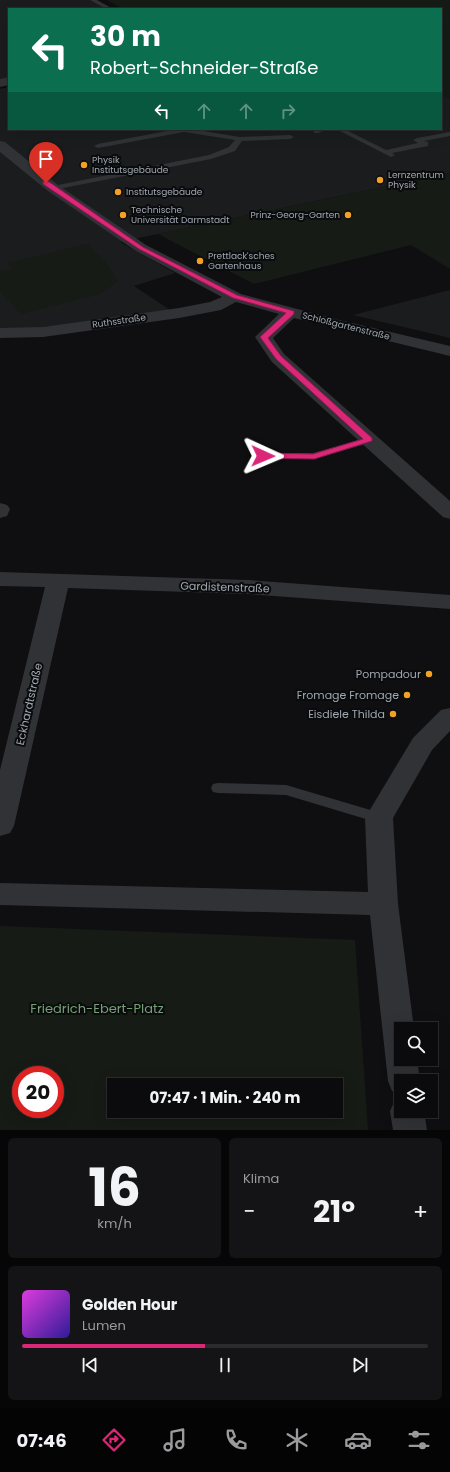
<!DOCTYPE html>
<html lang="de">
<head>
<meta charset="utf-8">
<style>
  :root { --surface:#0b0b0d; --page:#141416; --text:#f1f3f6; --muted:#9a9b9d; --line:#2b2b2e; --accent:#db2777 }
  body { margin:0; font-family:Poppins,sans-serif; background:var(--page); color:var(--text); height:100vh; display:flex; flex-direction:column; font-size:15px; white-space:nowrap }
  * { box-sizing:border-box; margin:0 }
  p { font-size:13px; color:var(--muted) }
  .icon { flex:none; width:22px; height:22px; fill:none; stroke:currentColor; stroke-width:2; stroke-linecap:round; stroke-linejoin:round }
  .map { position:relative; height:1130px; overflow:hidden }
  .drawer { display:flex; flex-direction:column; gap:8px; padding:8px; background:#060607; flex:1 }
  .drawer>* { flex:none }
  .banner { position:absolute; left:8px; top:8px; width:434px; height:122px; border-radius:0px; box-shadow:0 4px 16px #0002,0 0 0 1px var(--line); background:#0b6e4f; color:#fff; overflow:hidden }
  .buttons { position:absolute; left:394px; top:1022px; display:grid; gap:8px }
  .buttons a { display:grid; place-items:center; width:44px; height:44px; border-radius:0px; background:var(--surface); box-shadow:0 4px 16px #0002,0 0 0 1px var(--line); font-size:20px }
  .speed { position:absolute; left:12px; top:1066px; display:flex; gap:8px; font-size:20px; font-weight:700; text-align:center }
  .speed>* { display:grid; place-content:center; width:52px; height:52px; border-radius:50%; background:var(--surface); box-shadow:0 4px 16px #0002,0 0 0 1px var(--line); line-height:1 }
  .speed .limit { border:6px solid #d22; background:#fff; color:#111 }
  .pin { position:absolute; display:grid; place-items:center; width:34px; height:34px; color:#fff; margin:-41px -17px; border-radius:50% 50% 50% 0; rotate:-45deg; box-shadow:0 0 4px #0007 }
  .pin .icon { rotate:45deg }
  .me { position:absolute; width:44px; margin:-22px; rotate:91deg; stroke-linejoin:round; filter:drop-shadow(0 0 3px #0008) }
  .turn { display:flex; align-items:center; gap:14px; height:84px; padding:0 16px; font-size:18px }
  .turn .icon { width:52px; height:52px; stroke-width:2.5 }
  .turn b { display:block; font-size:28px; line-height:34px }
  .lanes { display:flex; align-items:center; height:38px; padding:0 16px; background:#0003; justify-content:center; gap:20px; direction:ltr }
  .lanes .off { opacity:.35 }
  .big { font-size:30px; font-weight:700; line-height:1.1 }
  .drawer .tile { flex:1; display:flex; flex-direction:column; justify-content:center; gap:6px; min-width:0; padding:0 14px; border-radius:6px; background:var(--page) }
  .drawer .dial { align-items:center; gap:0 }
  .dial b { font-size:52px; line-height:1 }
  .song { display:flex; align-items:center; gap:12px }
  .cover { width:48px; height:48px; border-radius:6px; background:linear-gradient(135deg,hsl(300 70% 55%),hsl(250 70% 35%)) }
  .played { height:4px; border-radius:2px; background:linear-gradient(90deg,var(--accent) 45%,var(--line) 45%) }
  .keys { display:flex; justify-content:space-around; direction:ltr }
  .heat { display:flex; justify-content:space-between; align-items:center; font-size:22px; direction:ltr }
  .drawer .tiles { flex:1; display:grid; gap:8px; grid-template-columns:1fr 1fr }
  .tile:last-child { grid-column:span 2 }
  .trip { position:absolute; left:107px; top:1078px; width:236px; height:40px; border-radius:0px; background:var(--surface); box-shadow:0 4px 16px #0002,0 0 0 1px var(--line); font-weight:700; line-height:40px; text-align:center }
  .tab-bar { display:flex; height:64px; justify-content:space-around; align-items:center; background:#040405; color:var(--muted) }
  .tab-bar .icon { width:28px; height:28px }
  .tab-bar .selected { color:var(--accent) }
  .tab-bar b { font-size:18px; color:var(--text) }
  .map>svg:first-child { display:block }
  .built { fill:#1b1c1e }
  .green { fill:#161b16; fill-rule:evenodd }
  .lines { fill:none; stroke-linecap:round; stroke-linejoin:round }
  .lane { fill:#303236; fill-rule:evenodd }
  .street { fill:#303236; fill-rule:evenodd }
  .route { fill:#db2777; stroke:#8e194d }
  .poi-dot { fill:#f3a125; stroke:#0a0b0c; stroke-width:1.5 }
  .labels { text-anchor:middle; stroke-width:4; stroke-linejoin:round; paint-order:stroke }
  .far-poi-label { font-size:9px; fill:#a0a7b2; stroke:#0a0b0c; text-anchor:start }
  .far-street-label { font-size:9px; fill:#a0a7b2; stroke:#0a0b0c }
  .street-label { font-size:11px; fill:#a0a7b2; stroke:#0a0b0c }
  .poi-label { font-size:11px; fill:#a0a7b2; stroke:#0a0b0c; text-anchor:end }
  .near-park-label { font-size:13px; fill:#779e77; stroke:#0a0b0c }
</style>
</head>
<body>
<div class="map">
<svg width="450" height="1130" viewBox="0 0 450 1130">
  <rect width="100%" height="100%" fill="#0f0f11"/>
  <path class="built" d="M0,0H90L106,9H9V78L0,79Z
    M9,87V129H441V94L450,98V173L120,242L175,273L134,286L170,310L29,329L0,330V89Z
    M450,290V338L353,315Z"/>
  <path class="green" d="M107,0H450V98L441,94V9H123Z
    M450,173V269L411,245L254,284L158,234Z
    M87,244L105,261L118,281L100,294L21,314L0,292V271L12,268L7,263Z
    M0,926L355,940L368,1130H0ZM21,1075H55V1109H21ZM114,1085H336V1111H114Z"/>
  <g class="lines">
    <path class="lane" d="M90,0H97L113,9H106Z
      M178,129H191L240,137L290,135L294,137L290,139L242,141L235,151L211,159L53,190L49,188L53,186L209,155L229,147L235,140L184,132L98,148L94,146L98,144Z
      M318,129H328L318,133H314V131Z
      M336,129H344L386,150L418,143L413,140L417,138L450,132V136L424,141L428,142V146L392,153L395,155L391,157Z
      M369,437L374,440L373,442L314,459H263L258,456L263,453H313Z
      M218,783L286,785L384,814L386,818L384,822L379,823L286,795L218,793L213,792L211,788L213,784Z"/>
    <path class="street" d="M9,77V85L0,87V79Z
      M0,141L5,142L58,185L146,245L241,294L335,319L450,346V356L294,318L273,338L284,354L450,501V519L443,517L272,362L255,337L279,314L236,302L221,310L179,318L43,337L0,338V328L43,327L179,308L210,302L222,297L136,251L48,191L0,152Z
      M0,503L7,505L10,509L7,516L0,518Z
      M0,572L248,580L450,595V609L248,594L68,588L14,826L10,833L0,836V770L45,587L0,586Z
      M450,708V731L432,750L393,818L398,904L414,1029H401V1059H417L420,1081H401V1094L392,1091L388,1081L370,915L0,905V883L368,892L365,818L413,738L441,710Z
      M401,1098V1111H424L427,1130H393L390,1111L395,1100Z"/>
  </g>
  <path class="route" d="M43,181H48L143,247L237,295L294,311V314L268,338L281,356L372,438V441L314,459L260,458L259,456L263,453L313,454L363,439L276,359L260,337L286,313L233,298L139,249L43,184Z"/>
  <g class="poi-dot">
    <circle cx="84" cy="165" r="4"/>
    <circle cx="380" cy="180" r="4"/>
    <circle cx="118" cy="192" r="4"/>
    <circle cx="123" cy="215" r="4"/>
    <circle cx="348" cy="215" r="4"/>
    <circle cx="200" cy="261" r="4"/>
    <circle cx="429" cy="674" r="4"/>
    <circle cx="407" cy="695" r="4"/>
    <circle cx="393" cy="714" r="4"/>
  </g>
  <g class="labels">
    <g class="far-poi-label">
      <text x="92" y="163">Physik<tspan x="92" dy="10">Institutsgebäude</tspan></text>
      <text x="388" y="178">Lernzentrum<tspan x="388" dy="10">Physik</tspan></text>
      <text x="126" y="195">Institutsgebäude</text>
      <text x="131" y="213">Technische<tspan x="131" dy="10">Universität Darmstadt</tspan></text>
      <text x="340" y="218" text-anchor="end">Prinz-Georg-Garten</text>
      <text x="208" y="259">Prettlack'sches<tspan x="208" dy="10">Gartenhaus</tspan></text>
    </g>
    <g class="far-street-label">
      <text transform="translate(119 321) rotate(-8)" y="3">Ruthsstraße</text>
      <text transform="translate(346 326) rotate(14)" y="3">Schloßgartenstraße</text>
    </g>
    <g class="street-label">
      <text transform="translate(225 587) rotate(2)" y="4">Gardistenstraße</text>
      <text transform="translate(29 704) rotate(-77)" y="4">Eckhardtstraße</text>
    </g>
    <g class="poi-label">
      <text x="421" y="678">Pompadour</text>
      <text x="399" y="699">Fromage Fromage</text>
      <text x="385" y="718">Eisdiele Thilda</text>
    </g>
    <g class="near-park-label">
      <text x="97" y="1013">Friedrich-Ebert-Platz</text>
    </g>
  </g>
</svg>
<div class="buttons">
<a><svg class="icon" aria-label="search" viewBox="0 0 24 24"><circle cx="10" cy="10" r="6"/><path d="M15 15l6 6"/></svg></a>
<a><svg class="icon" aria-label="layers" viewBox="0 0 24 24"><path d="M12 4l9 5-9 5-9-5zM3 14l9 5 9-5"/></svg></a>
</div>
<div class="speed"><div class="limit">20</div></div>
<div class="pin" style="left:46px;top:183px;background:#d93025"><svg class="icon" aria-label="arrive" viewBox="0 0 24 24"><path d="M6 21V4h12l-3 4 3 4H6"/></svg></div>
<svg class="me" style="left:263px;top:456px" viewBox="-20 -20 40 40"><path d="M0-17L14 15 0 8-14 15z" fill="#db2777" stroke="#fff" stroke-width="4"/></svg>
<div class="trip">07:47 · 1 Min. · 240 m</div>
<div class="banner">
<div class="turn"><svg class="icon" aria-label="left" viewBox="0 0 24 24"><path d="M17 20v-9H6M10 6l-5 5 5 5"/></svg><div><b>30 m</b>Robert-Schneider-Straße</div></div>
<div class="lanes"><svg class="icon" aria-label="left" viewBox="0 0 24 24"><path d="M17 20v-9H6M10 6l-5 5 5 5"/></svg><svg class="icon off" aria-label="ahead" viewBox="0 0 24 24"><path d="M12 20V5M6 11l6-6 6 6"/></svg><svg class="icon off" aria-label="ahead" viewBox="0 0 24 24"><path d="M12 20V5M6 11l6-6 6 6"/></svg><svg class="icon off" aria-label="right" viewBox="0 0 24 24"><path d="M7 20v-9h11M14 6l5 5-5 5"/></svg></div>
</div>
</div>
<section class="drawer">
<div class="tiles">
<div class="tile dial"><b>16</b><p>km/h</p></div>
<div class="tile"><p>Klima</p>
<div class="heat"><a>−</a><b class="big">21°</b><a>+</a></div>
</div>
<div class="tile">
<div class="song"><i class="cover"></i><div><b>Golden Hour</b><p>Lumen</p></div></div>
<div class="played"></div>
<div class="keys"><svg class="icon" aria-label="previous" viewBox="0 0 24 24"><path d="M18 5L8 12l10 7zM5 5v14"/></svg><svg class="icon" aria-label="pause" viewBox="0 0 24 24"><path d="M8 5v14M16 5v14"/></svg><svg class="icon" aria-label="next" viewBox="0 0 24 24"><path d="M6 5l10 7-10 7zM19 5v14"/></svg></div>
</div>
</div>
</section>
<nav class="tab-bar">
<b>07:46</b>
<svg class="icon selected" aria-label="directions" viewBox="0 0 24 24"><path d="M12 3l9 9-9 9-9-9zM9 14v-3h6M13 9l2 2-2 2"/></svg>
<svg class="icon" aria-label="music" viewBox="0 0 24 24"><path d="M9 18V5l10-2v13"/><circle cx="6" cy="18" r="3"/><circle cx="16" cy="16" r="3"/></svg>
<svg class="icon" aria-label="phone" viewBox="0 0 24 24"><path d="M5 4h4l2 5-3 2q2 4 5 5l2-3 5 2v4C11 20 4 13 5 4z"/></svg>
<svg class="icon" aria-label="climate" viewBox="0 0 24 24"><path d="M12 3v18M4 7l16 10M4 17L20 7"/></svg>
<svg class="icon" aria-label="car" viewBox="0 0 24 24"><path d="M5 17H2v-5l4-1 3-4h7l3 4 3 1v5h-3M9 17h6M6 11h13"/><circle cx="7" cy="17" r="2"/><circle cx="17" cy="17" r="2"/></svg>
<svg class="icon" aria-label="filters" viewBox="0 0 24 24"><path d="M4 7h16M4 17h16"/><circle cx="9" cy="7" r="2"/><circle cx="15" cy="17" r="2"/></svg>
</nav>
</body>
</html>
